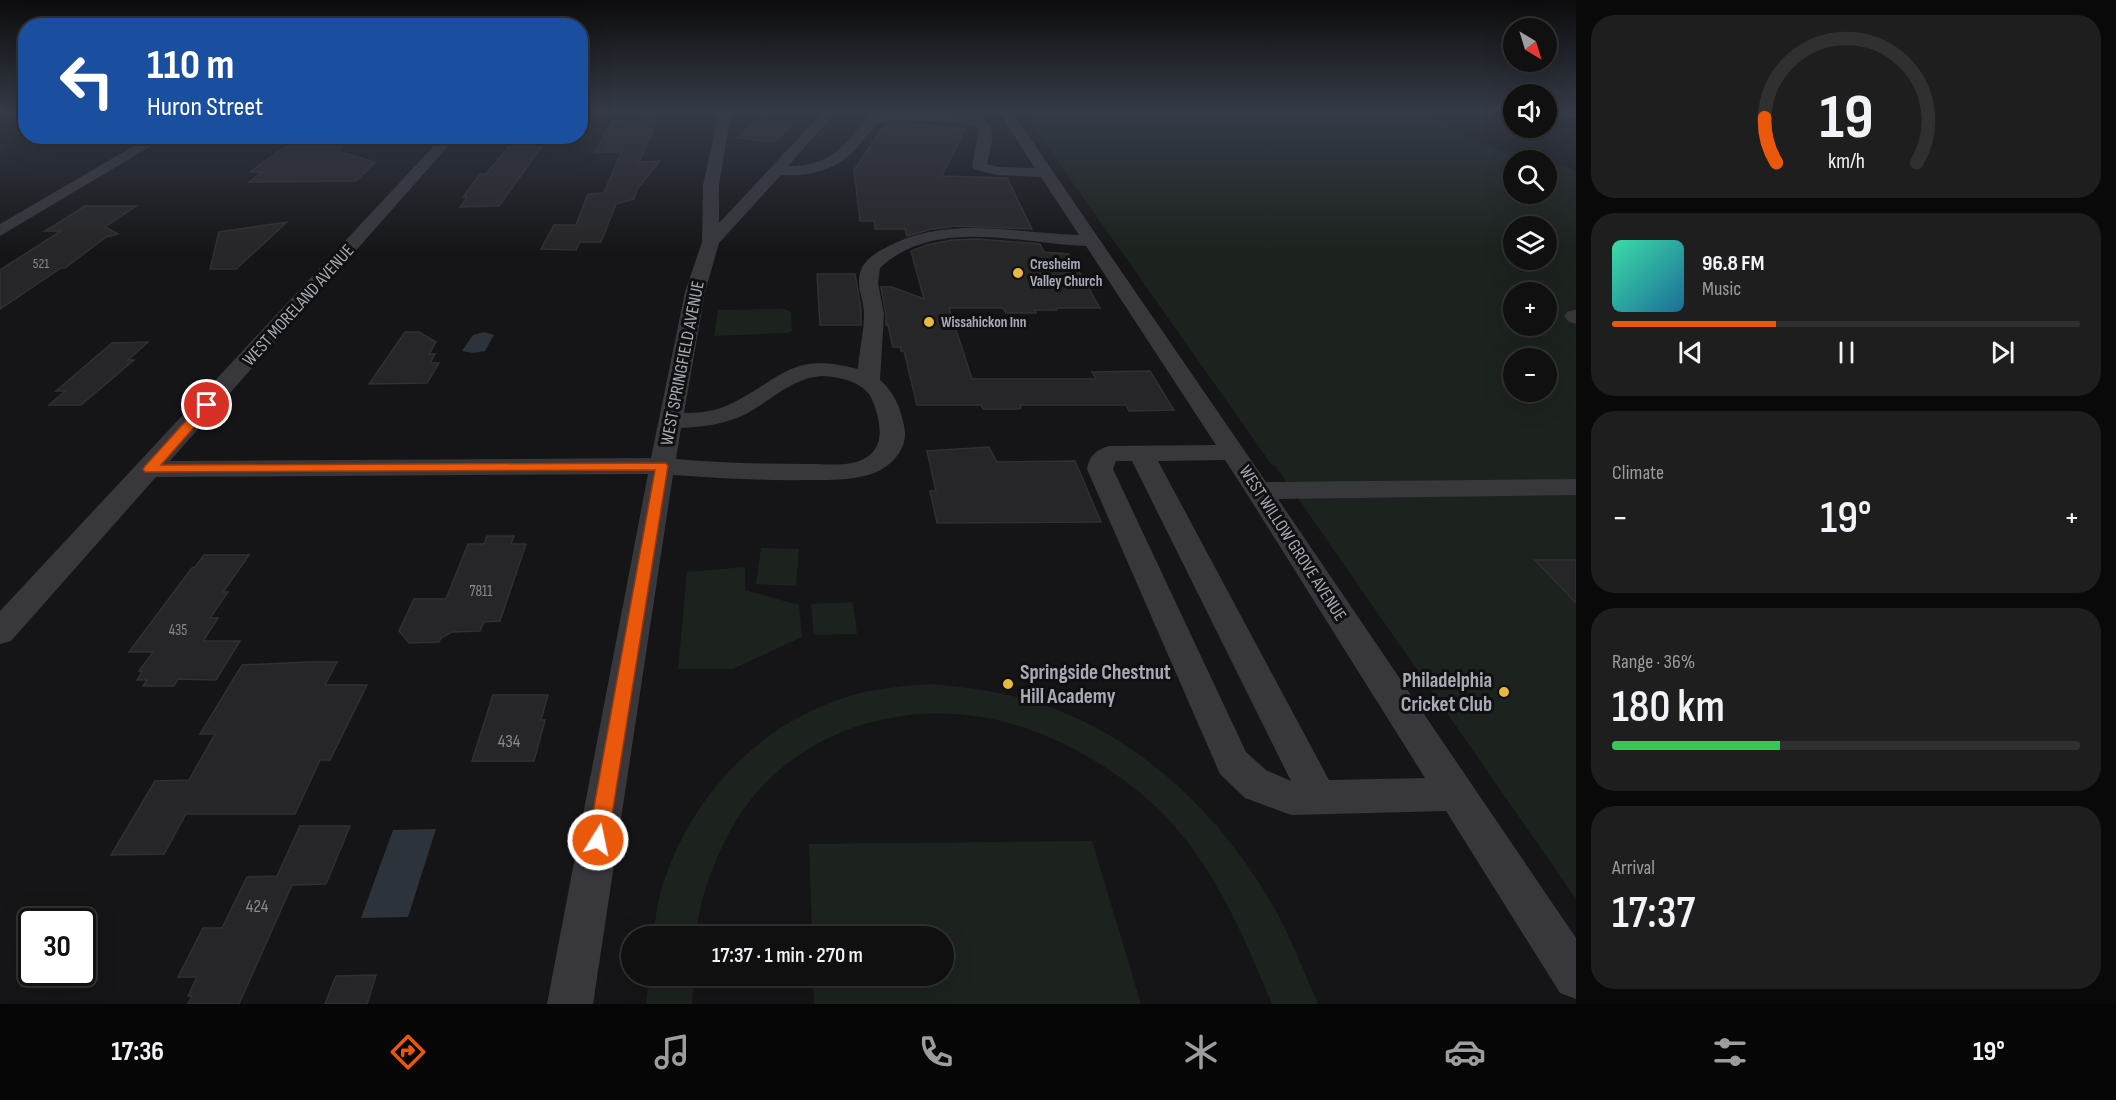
<!DOCTYPE html>
<html lang="en">
<head>
<meta charset="utf-8">
<style>
  :root { --surface:#101011; --page:#1e1e1f; --text:#f1f3f6; --muted:#9c9d9f; --line:#303031; --accent:#ea580c }
  body { margin:0; font-family:"Sofia Sans Condensed",sans-serif; background:var(--page); color:var(--text); height:100vh; display:flex; flex-direction:column; font-size:22px; white-space:nowrap }
  * { box-sizing:border-box; margin:0 }
  p { font-size:20px; color:var(--muted) }
  .icon { flex:none; width:33px; height:33px; fill:none; stroke:currentColor; stroke-width:2; stroke-linecap:round; stroke-linejoin:round }
  .map { position:relative; flex:1; overflow:hidden }
  .sheet { display:flex; flex-direction:column; gap:15px; padding:15px; background:#090909; width:540px }
  .sheet>* { flex:none }
  .banner { position:absolute; left:18px; top:18px; width:570px; height:126px; border-radius:24px; box-shadow:0 6px 24px #0002,0 0 0 2px var(--line); background:#1a4fa0; color:#fff; overflow:hidden }
  .needle { width:39px; rotate:142deg }
  .tools { position:absolute; left:1503px; top:18px; display:grid; gap:12px }
  .tools a { display:grid; place-items:center; width:54px; height:54px; border-radius:50%; background:var(--surface); box-shadow:0 6px 24px #0002,0 0 0 2px var(--line); font-size:30px }
  .speed { position:absolute; left:18px; top:908px; display:flex; gap:12px; font-size:30px; font-weight:700; text-align:center }
  .speed>* { display:grid; place-content:center; width:78px; height:78px; border-radius:50%; background:var(--surface); box-shadow:0 6px 24px #0002,0 0 0 2px var(--line); line-height:1 }
  .speed .limit { border:3px solid #111; border-radius:9px; background:#fff; color:#111 }
  .pin { position:absolute; display:grid; place-items:center; width:51px; height:51px; color:#fff; margin:-26px; border:3px solid #fff; border-radius:50%; box-shadow:0 2px 6px #0007 }
  .me { position:absolute; width:66px; margin:-33px; rotate:10deg; stroke-linejoin:round; filter:drop-shadow(0 0 4px #0008) }
  .turn { display:flex; align-items:center; gap:21px; height:126px; padding:0 30px; font-size:27px }
  .turn .icon { width:78px; height:78px; stroke-width:2.5 }
  .turn b { display:block; font-size:42px; line-height:51px }
  .big { font-size:45px; font-weight:600; line-height:1.1 }
  .sheet .tile { flex:1; display:flex; flex-direction:column; justify-content:center; gap:9px; min-width:0; padding:0 21px; border-radius:24px; background:var(--page) }
  .sheet .dial { align-items:center; gap:0 }
  .dial svg { height:156px; overflow:visible; fill:none; stroke:var(--line); stroke-width:7; stroke-linecap:round; text-anchor:middle }
  .dial text { fill:var(--text); stroke:none }
  .song { display:flex; align-items:center; gap:18px }
  .cover { width:72px; height:72px; border-radius:9px; background:linear-gradient(135deg,hsl(160 70% 55%),hsl(200 70% 35%)) }
  .played { height:6px; border-radius:3px; background:linear-gradient(90deg,var(--accent) 35%,var(--line) 35%) }
  .keys { display:flex; justify-content:space-around; direction:ltr }
  .heat { display:flex; justify-content:space-between; align-items:center; font-size:33px; direction:ltr }
  .charge { height:9px; border-radius:4px; background:linear-gradient(90deg,#34c759 36%,var(--line) 0) }
  .trip { position:absolute; left:621px; top:926px; width:333px; height:60px; border-radius:30px; background:var(--surface); box-shadow:0 6px 24px #0002,0 0 0 2px var(--line); font-weight:600; line-height:60px; text-align:center }
  .tab-bar { display:flex; height:96px; justify-content:space-around; align-items:center; background:#060607; color:var(--muted) }
  .tab-bar .icon { width:42px; height:42px }
  .tab-bar .current { color:var(--accent) }
  .tab-bar b { font-size:27px; color:var(--text) }
  main { display:flex; flex:1; min-height:0 }
  .map>svg:first-child { display:block }
  .green { fill:#1c221d; fill-rule:evenodd }
  .water { fill:#2c333a }
  .building { fill:#262528; stroke:#302f33; stroke-width:1.5 }
  .lines { fill:none; stroke-linecap:round; stroke-linejoin:round }
  .minor { fill:#37373c; fill-rule:evenodd }
  .route { fill:#ea580c; stroke:#983908; stroke-width:1.5 }
  .poi-dot { fill:#e7ba3d; stroke:#101012; stroke-width:2 }
  .labels { text-anchor:middle; stroke-width:6; stroke-linejoin:round; paint-order:stroke }
  .far-number-label { font-size:14px; fill:#888a92 }
  .far-poi-label { font-size:15px; font-weight:bold; fill:#a8abb6; stroke:#101012; text-anchor:start }
  .number-label { font-size:15px; fill:#888a92 }
  .street-label { font-size:18px; fill:#a8abb6; stroke:#101012 }
  .near-number-label { font-size:18px; fill:#888a92 }
  .near-poi-label { font-size:21px; font-weight:bold; fill:#a8abb6; stroke:#101012; text-anchor:start }
</style>
</head>
<body>
<main>
<div class="map">
<svg width="1576" height="1004" viewBox="0 0 1576 1004">
  <rect width="100%" height="100%" fill="#151517"/>
  <path class="green" d="M1023,112H1423L1482,144L1546,160H1514V194H1546L1547,161L1576,170V899L1288,484L1276,467L1271,464ZM1514,226H1546V260H1514ZM1514,292H1546V326H1514ZM1514,358H1546V392H1514Z
    M785,309L791,312L792,331L787,333L714,336L718,310Z
    M761,548L799,549L796,586L756,584Z
    M745,567V590L799,605L802,637L733,669H678L687,572Z
    M853,602L857,634L814,635L811,604Z
    M931,684C975,688 1019,694 1060,711C1148,746 1219,816 1268,897C1288,930 1302,968 1318,1004H1272C1239,925 1207,847 1138,791C1103,763 1063,740 1019,726C909,691 781,730 727,837C711,868 699,901 696,936H653C656,917 658,896 665,878C695,792 762,722 850,696C876,688 904,686 931,684Z
    M1092,841L1141,1004H814L813,975H944V936H812L809,844Z
    M649,975H694L692,1004H646Z"/>
  <path class="water" d="M484,332L494,335L485,351L473,353L462,351L473,335Z
    M436,829L408,917L361,918L393,830Z"/>
  <path class="building" d="M759,119L794,123L774,142L737,138Z
    M657,120L639,162L660,161L637,189L634,199L616,204L601,242H580L576,250L541,249L554,225H576L588,194L604,193L621,152H595L612,121Z
    M895,122L965,129L942,176L1007,178L1032,229L956,226L932,229L907,236L905,229H875L874,221H860L854,170L881,130L887,123Z
    M517,136H542L539,141L545,142L499,206L460,207L467,197H463L480,174H486Z
    M294,140H350L337,151L375,162L356,181L249,182L262,172H250Z
    M85,206H136L105,227L118,234L106,237L65,268H61L0,309V270L61,231H45Z
    M287,222L236,269H210L219,232Z
    M978,239L1040,244L1044,252L1069,254L1100,308H1056L1057,310H1035L1036,313H1006L1003,308H949L972,379H1096L1092,372L1150,371L1174,410L1129,411L1126,405H1020L1021,408L1017,409H983L981,405H917L904,351H901V347H893L888,325H886V314L881,287H892L924,299L911,251L927,245L952,240Z
    M817,274H855L861,309V325H820Z
    M405,332H419L436,342L429,354H435L430,363H439L427,383L369,384Z
    M148,342L128,360H134L81,405H49L65,391H56L112,343Z
    M989,447L997,462L1075,461L1101,522L937,523L930,491H936L927,451Z
    M487,536H514L511,544H526L500,621L484,622L480,631L452,632L441,638L439,642L409,643L399,631L414,599H446L468,544H484Z
    M204,555H249L223,592H228L210,618H218L203,641H240L216,680L178,679L174,686H143L147,680H137L142,672L139,671L153,652H129L192,568L195,567Z
    M1535,560H1576V603Z
    M308,662H337L325,685H367L330,760H320L295,814H186L164,854L111,855L155,781L189,780L215,734H200L242,665Z
    M493,695H548L541,720H545L534,761H472Z
    M300,826H350L326,884L292,885L239,1004H188L192,996H188L197,977H178L203,928H222L247,877L277,876Z
    M376,975L367,1004H325L336,976Z"/>
  <g class="lines">
    <path class="minor" d="M719,112H731L719,185V223L823,112H836L788,166C815,167 835,157 852,136C858,129 863,120 871,116C892,107 959,113 982,118C999,128 990,147 987,164L998,167L1035,168L999,112H1012L1266,482L1576,479V495L1278,499L1576,938V999L1560,993L1446,811L1291,815L1245,798L1220,774L1087,469C1089,456 1096,450 1109,446L1216,445L1086,246C1019,244 935,216 880,268L878,283L884,314L880,380C895,392 903,414 905,432C906,451 890,467 874,473C852,481 829,480 806,480C762,481 718,478 673,475L593,1004H547L648,474L156,477L11,641L0,644V611L443,136H457L170,461L651,458L685,292L702,242L703,185ZM894,120L956,122L978,127L979,131L972,166L974,169L997,175L1041,177L1079,235C1012,233 947,214 885,248C875,253 863,261 860,273C856,287 864,300 864,314C864,332 859,351 858,369C785,349 779,385 721,408C709,412 696,413 684,413L705,292L719,243L781,175C813,177 840,169 861,143C873,128 874,122 894,120ZM822,376C838,377 857,380 868,393C873,399 875,407 877,414C883,437 880,454 856,462C842,466 825,464 810,464C765,464 721,463 676,459L681,428C703,427 726,424 746,414C772,400 792,378 822,376ZM1225,460L1245,491L1425,778L1329,780L1158,461ZM1116,461H1132L1291,781L1266,770L1246,752L1113,469Z
      M1283,112H1337L1331,116L1289,117Z
      M1557,112H1576V119L1559,115Z
      M151,136H168L0,236V224Z
      M1574,310H1576V324L1569,322L1564,316L1567,312Z"/>
  </g>
  <linearGradient id="sky" x2="0" y2="1"><stop stop-color="#0c0c0d"/><stop offset="0.44" stop-color="#353b47"/><stop offset="1" stop-color="#353b47" stop-opacity="0"/></linearGradient>
  <rect width="1576" height="253" fill="url(#sky)"/>
  <path class="route" d="M207,401L213,405L211,408L161,465L666,463L668,466L608,840L605,847L598,850L591,847L588,840L655,470L145,472L143,469L145,466L203,402Z"/>
  <g class="poi-dot">
    <circle cx="1018" cy="273" r="6"/>
    <circle cx="929" cy="322" r="6"/>
    <circle cx="1008" cy="684" r="6"/>
    <circle cx="1504" cy="692" r="6"/>
  </g>
  <g class="labels">
    <g class="far-number-label">
      <text x="41" y="268">521</text>
    </g>
    <g class="far-poi-label">
      <text x="1030" y="269">Cresheim<tspan x="1030" dy="17">Valley Church</tspan></text>
      <text x="941" y="327">Wissahickon Inn</text>
    </g>
    <g class="number-label">
      <text x="481" y="596">7811</text>
      <text x="178" y="635">435</text>
    </g>
    <g class="street-label">
      <text transform="translate(298 305) rotate(-48)" y="6">WEST MORELAND AVENUE</text>
      <text transform="translate(682 363) rotate(-79)" y="6">WEST SPRINGFIELD AVENUE</text>
      <text transform="translate(1293 543) rotate(57)" y="6">WEST WILLOW GROVE AVENUE</text>
    </g>
    <g class="near-number-label">
      <text x="509" y="747">434</text>
      <text x="257" y="912">424</text>
    </g>
    <g class="near-poi-label">
      <text x="1020" y="679">Springside Chestnut<tspan x="1020" dy="24">Hill Academy</tspan></text>
      <text x="1492" y="687" text-anchor="end">Philadelphia<tspan x="1492" dy="24">Cricket Club</tspan></text>
    </g>
  </g>
</svg>
<div class="tools">
<a><svg class="needle" viewBox="-14 -14 28 28"><path d="M0-13l5 13h-10z" fill="#e53935"/><path d="M0 13l5-13h-10z" fill="#9c9d9f"/></svg></a>
<a><svg class="icon" aria-label="sound" viewBox="0 0 24 24"><path d="M4 9h4l5-4v14l-5-4H4zM17 9q2 3 0 6"/></svg></a>
<a><svg class="icon" aria-label="search" viewBox="0 0 24 24"><circle cx="10" cy="10" r="6"/><path d="M15 15l6 6"/></svg></a>
<a><svg class="icon" aria-label="layers" viewBox="0 0 24 24"><path d="M12 4l9 5-9 5-9-5zM3 14l9 5 9-5"/></svg></a>
<a>+</a>
<a>−</a>
</div>
<div class="speed"><div class="limit">30</div></div>
<div class="pin" style="left:207px;top:405px;background:#d93025"><svg class="icon" aria-label="arrive" viewBox="0 0 24 24"><path d="M6 21V4h12l-3 4 3 4H6"/></svg></div>
<svg class="me" style="left:598px;top:840px" viewBox="-20 -20 40 40"><circle r="17" fill="#ea580c" stroke="#fff" stroke-width="3"/><path d="M0-11L8 9 0 5-8 9z" fill="#fff"/></svg>
<div class="trip">17:37 · 1 min · 270 m</div>
<div class="banner">
<div class="turn"><svg class="icon" aria-label="left" viewBox="0 0 24 24"><path d="M17 20v-9H6M10 6l-5 5 5 5"/></svg><div><b>110 m</b>Huron Street</div></div>
</div>
</div>
<section class="sheet">
<div class="tile dial"><svg viewBox="0 0 100 80">
<path d="M14 69A42 42 0 1 1 86 69"/>
<path d="M14 69A42 42 0 0 1 8 46" stroke="#ea580c"/>
<text x="50" y="56" font-size="32" font-weight="700">19</text>
<text x="50" y="72" font-size="11">km/h</text>
</svg></div>
<div class="tile">
<div class="song"><i class="cover"></i><div><b>96.8 FM</b><p>Music</p></div></div>
<div class="played"></div>
<div class="keys"><svg class="icon" aria-label="previous" viewBox="0 0 24 24"><path d="M18 5L8 12l10 7zM5 5v14"/></svg><svg class="icon" aria-label="pause" viewBox="0 0 24 24"><path d="M8 5v14M16 5v14"/></svg><svg class="icon" aria-label="next" viewBox="0 0 24 24"><path d="M6 5l10 7-10 7zM19 5v14"/></svg></div>
</div>
<div class="tile"><p>Climate</p>
<div class="heat"><a>−</a><b class="big">19°</b><a>+</a></div>
</div>
<div class="tile"><p>Range · 36%</p><b class="big">180 km</b><div class="charge"></div></div>
<div class="tile"><p>Arrival</p><b class="big">17:37</b></div>
</section>
</main>
<nav class="tab-bar">
<b>17:36</b>
<svg class="icon current" aria-label="directions" viewBox="0 0 24 24"><path d="M12 3l9 9-9 9-9-9zM9 14v-3h6M13 9l2 2-2 2"/></svg>
<svg class="icon" aria-label="music" viewBox="0 0 24 24"><path d="M9 18V5l10-2v13"/><circle cx="6" cy="18" r="3"/><circle cx="16" cy="16" r="3"/></svg>
<svg class="icon" aria-label="phone" viewBox="0 0 24 24"><path d="M5 4h4l2 5-3 2q2 4 5 5l2-3 5 2v4C11 20 4 13 5 4z"/></svg>
<svg class="icon" aria-label="climate" viewBox="0 0 24 24"><path d="M12 3v18M4 7l16 10M4 17L20 7"/></svg>
<svg class="icon" aria-label="car" viewBox="0 0 24 24"><path d="M5 17H2v-5l4-1 3-4h7l3 4 3 1v5h-3M9 17h6M6 11h13"/><circle cx="7" cy="17" r="2"/><circle cx="17" cy="17" r="2"/></svg>
<svg class="icon" aria-label="filters" viewBox="0 0 24 24"><path d="M4 7h16M4 17h16"/><circle cx="9" cy="7" r="2"/><circle cx="15" cy="17" r="2"/></svg>
<b>19°</b>
</nav>
</body>
</html>
